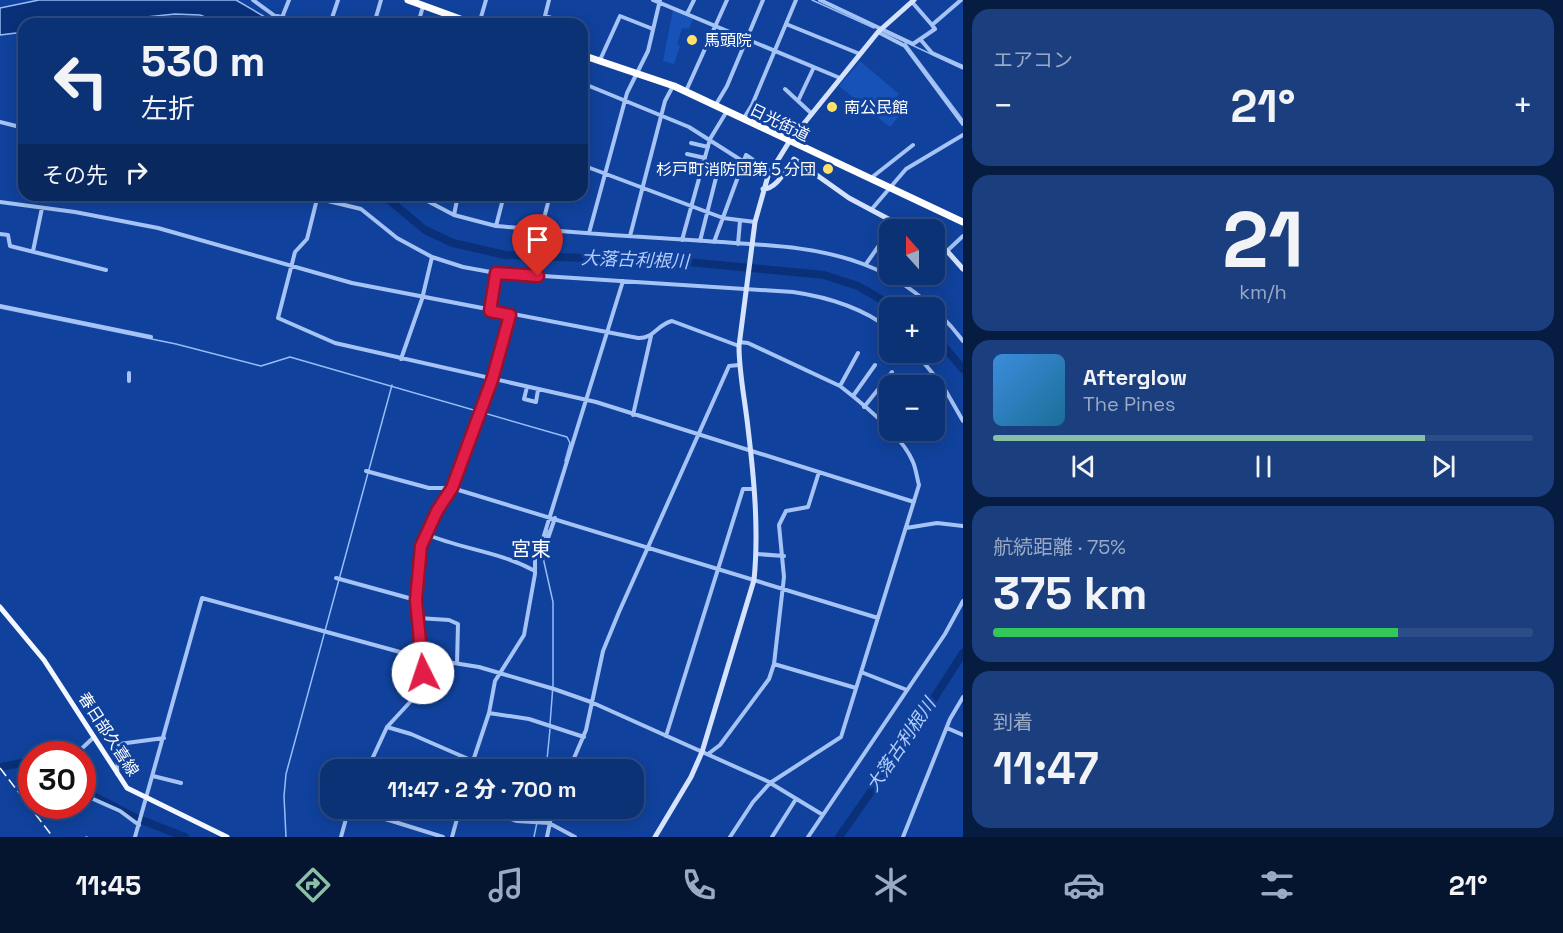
<!DOCTYPE html>
<html lang="ja">
<head>
<meta charset="utf-8">
<style>
  :root { --surface:#0c3276; --page:#1a3e7e; --text:#f1f3f6; --muted:#9aaac5; --line:#2c4d88; --accent:#8abfa5 }
  body { margin:0; font-family:"Space Grotesk","Noto Sans JP",sans-serif; background:var(--page); color:var(--text); height:100vh; display:flex; flex-direction:column; font-size:22px; white-space:nowrap }
  * { box-sizing:border-box; margin:0 }
  p { font-size:20px; color:var(--muted) }
  .icon { flex:none; width:33px; height:33px; fill:none; stroke:currentColor; stroke-width:2; stroke-linecap:round; stroke-linejoin:round }
  .map { position:relative; flex:1; overflow:hidden }
  .sheet { display:flex; flex-direction:column; gap:9px; padding:9px; background:#071c41; width:600px }
  .sheet>* { flex:none }
  .guide { position:absolute; left:18px; top:18px; width:570px; height:183px; border-radius:18px; box-shadow:0 3px 15px #0003,0 0 0 2px var(--line); background:#0c3276; color:var(--text); overflow:hidden }
  .needle { width:39px; rotate:339deg }
  .buttons { position:absolute; left:879px; top:219px; display:grid; gap:12px }
  .buttons a { display:grid; place-items:center; width:66px; height:66px; border-radius:12px; background:var(--surface); box-shadow:0 3px 15px #0003,0 0 0 2px var(--line); font-size:30px }
  .speed { position:absolute; left:18px; top:741px; display:flex; gap:12px; font-size:30px; font-weight:700; text-align:center }
  .speed>* { display:grid; place-content:center; width:78px; height:78px; border-radius:50%; background:var(--surface); box-shadow:0 3px 15px #0003,0 0 0 2px var(--line); line-height:1 }
  .speed .limit { border:9px solid #d22; background:#fff; color:#111 }
  .pin { position:absolute; display:grid; place-items:center; width:51px; height:51px; color:#fff; margin:-62px -26px; border-radius:50% 50% 50% 0; rotate:-45deg; box-shadow:0 0 6px #0007 }
  .pin .icon { rotate:45deg }
  .me { position:absolute; width:66px; margin:-33px; rotate:356deg; stroke-linejoin:round; filter:drop-shadow(0 0 4px #0008) }
  .turn { display:flex; align-items:center; gap:21px; height:126px; padding:0 24px; font-size:27px }
  .turn .icon { width:78px; height:78px; stroke-width:2.5 }
  .turn b { display:block; font-size:42px; line-height:51px }
  .then { display:flex; align-items:center; height:57px; padding:0 24px; background:#0003; gap:12px; font-size:22px }
  .big { font-size:45px; font-weight:800; line-height:1.1 }
  .sheet .widget { flex:1; display:flex; flex-direction:column; justify-content:center; gap:9px; min-width:0; padding:0 21px; border-radius:18px; background:var(--page) }
  .sheet .dial { align-items:center; gap:0 }
  .dial b { font-size:78px; line-height:1 }
  .song { display:flex; align-items:center; gap:18px }
  .cover { width:72px; height:72px; border-radius:9px; background:linear-gradient(135deg,hsl(210 70% 55%),hsl(200 70% 35%)) }
  .played { height:6px; border-radius:3px; background:linear-gradient(90deg,var(--accent) 80%,var(--line) 80%) }
  .keys { display:flex; justify-content:space-around; direction:ltr }
  .heat { display:flex; justify-content:space-between; align-items:center; font-size:33px; direction:ltr }
  .charge { height:9px; border-radius:4px; background:linear-gradient(90deg,#34c759 75%,var(--line) 0) }
  .trip { position:absolute; left:320px; top:759px; width:324px; height:60px; border-radius:18px; background:var(--surface); box-shadow:0 3px 15px #0003,0 0 0 2px var(--line); font-weight:800; line-height:60px; text-align:center }
  .tab-bar { display:flex; height:96px; justify-content:space-around; align-items:center; background:#05142f; color:var(--muted) }
  .tab-bar .icon { width:42px; height:42px }
  .tab-bar .selected { color:var(--accent) }
  .tab-bar b { font-size:27px; color:var(--text) }
  main { display:flex; flex:1; min-height:0 }
  .map>svg:first-child { display:block }
  .green { fill:#1752b8 }
  .water { fill:#093079; stroke:#97bcf8; stroke-width:1.5 }
  .lines { fill:none; stroke-linecap:round; stroke-linejoin:round }
  .stream { stroke:#97bcf8; stroke-width:1.5 }
  .river { stroke:#093079; stroke-width:8 }
  .street { stroke:#a5c3f5; stroke-width:4 }
  .secondary { stroke:#d5e3fe; stroke-width:5 }
  .primary { stroke:#f3f7ff; stroke-width:5 }
  .highway { stroke:#fff; stroke-width:7 }
  .rail { stroke:#fff; stroke-width:1.5; stroke-dasharray:10 4.5; stroke-linecap:butt }
  .route-casing { stroke:#92132f; stroke-width:15 }
  .route { stroke:#e11d48; stroke-width:10 }
  .poi-dot { fill:#ffe069; stroke:#10429d; stroke-width:2 }
  .labels { text-anchor:middle; stroke-width:6; stroke-linejoin:round; paint-order:stroke }
  .poi-label { font-size:16px; fill:#fff; stroke:#10429d; text-anchor:start }
  .street-label { font-size:16px; fill:#fff; stroke:#10429d }
  .water-label { font-size:18px; font-style:italic; fill:#b2cdfb; stroke:#10429d }
  .quarter-label { font-size:20px; fill:#fff; stroke:#10429d }
</style>
</head>
<body>
<main>
<div class="map">
<svg width="963" height="837" viewBox="0 0 963 837">
  <rect width="100%" height="100%" fill="#10429d"/>
  <path class="green" d="M673,10L693,19L689,29L682,28L677,44L680,46L674,64L663,61Z
    M860,61L899,94L896,98L906,107L890,127L839,86Z"/>
  <path class="water" d="M39,0H236L277,24H224L200,15L175,14L79,24H24V32L0,35V8Z"/>
  <g class="lines">
    <path class="stream" d="M812,0L874,28
      M884,32L963,69
      M905,43L963,120
      M0,308L176,344L261,366L290,357L567,437L570,443L565,461
      M545,542L548,530
      M544,547L542,553L553,602V685L550,724
      M546,770L550,729
      M86,837H87
      M286,837L284,796L286,774L392,385
      M534,837L540,808"/>
    <path class="river" d="M383,195L425,230L453,243L505,255L688,262L824,275L858,286L896,308
      M934,335L963,369
      M0,767L22,763L32,765
      M82,790L136,818L185,837
      M839,837L908,739L963,653"/>
    <path class="street" d="M253,0L286,24
      M653,0L840,78
      M820,0L913,44L935,29L932,25
      M912,2L932,25L961,0
      M687,14L694,0
      M283,15L289,0
      M277,16L312,24
      M545,16L561,21
      M330,24L338,0
      M374,24L381,0
      M418,24L423,6
      M479,24L486,0
      M543,24L549,0
      M786,24L860,54
      M878,32L905,46L963,124
      M920,39L932,53L963,67
      M600,60L620,16L653,29
      M582,75L586,56
      M582,83L689,127L744,162
      M785,89L812,114
      M686,91L727,0
      M798,101L814,67
      M715,106L727,86L763,0
      M744,118L752,105L796,0
      M0,122L24,128
      M691,143L708,147
      M687,154L705,158
      M582,165L723,218L755,222
      M871,178L913,145
      M303,195L361,209L397,238L432,257L463,267L496,273L793,292C828,297 861,307 890,329
      M416,195L454,215L496,226C566,232 636,237 706,241C758,245 814,245 863,264C904,279 937,307 963,341
      M317,199L307,239L295,252L278,318L335,343L596,402L914,502
      M0,202L75,212L158,228L352,283L638,338C653,339 658,324 672,321L739,346
      M871,210L906,169L963,135
      M454,215L458,195
      M496,226L504,195
      M541,230L550,195
      M589,233L627,93L648,51L660,0
      M0,234L8,235L10,246L106,270
      M630,236L665,101L673,86
      M682,240L710,139L727,111
      M700,241L719,166L704,161
      M714,242L746,155L771,172
      M738,244L740,221
      M33,251L42,208
      M947,251L963,236
      M866,264L880,244
      M0,306L151,337
      M490,311L496,273
      M915,352L943,386L963,421
      M401,359L422,299L432,257
      M129,381V373
      M840,386L858,353
      M527,387L524,399L536,402L538,390
      M853,396L875,365
      M864,407L892,372
      M633,415L651,336
      M366,471L429,488H452L878,618
      M906,528L937,523L963,526
      M426,534C461,549 500,552 533,570
      M541,545L623,281
      M757,554L784,556
      M336,578L416,600
      M418,618L449,620L458,624L457,663
      M774,664L856,688
      M861,672L907,690
      M489,713L529,719L584,737
      M387,727L411,734L473,761
      M947,728L963,735
      M666,736L743,489H753
      M76,754L94,737
      M708,754L720,745L769,679L774,664L784,577L779,525L786,511L808,507L819,472
      M367,770L387,727L423,688L416,600L421,546L437,511L452,488L492,380L510,315
      M470,770L489,713L495,681L524,635L535,574V547L546,544L555,518
      M569,770L586,730L603,651L619,612L729,366L739,365
      M31,772H32
      M117,774L119,744L164,738
      M153,776L181,783
      M82,794L120,811L139,825
      M350,808L443,837
      M479,808L517,821L549,823L575,837
      M135,837L202,598L422,658L479,667L554,689L591,702L767,781L823,815
      M341,837L349,808
      M452,837L460,808
      M547,837L553,808
      M730,837L753,802L770,783L841,737L919,485C917,478 916,469 913,462C903,437 862,403 840,386L748,343L739,342
      M772,837L796,799
      M808,837L945,634L963,601
      M903,837L950,719L963,697"/>
    <path class="secondary" d="M763,189C777,189 786,169 794,159L849,198L909,230
      M934,243L947,251L963,269
      M655,837L691,777L702,752L754,580C759,530 754,478 748,428C745,400 739,373 739,346L755,222L768,176L789,142L878,32L914,0"/>
    <path class="primary" d="M0,607L44,660L127,788L227,837"/>
    <path class="highway" d="M408,0L474,24
      M582,55L674,86L963,222"/>
    <path class="rail" d="M0,768L53,837"/>
  </g>
  <g class="lines">
    <g class="route-casing">
      <path id="route" d="M423,673L416,600L421,546L437,511L452,488L492,380L510,315L490,311L496,273L538,276"/>
    </g>
    <use href="#route" class="route"/>
  </g>
  <g class="poi-dot">
    <circle cx="692" cy="40" r="6"/>
    <circle cx="832" cy="107" r="6"/>
    <circle cx="828" cy="169" r="6"/>
  </g>
  <g class="labels">
    <g class="poi-label">
      <text x="704" y="46">馬頭院</text>
      <text x="844" y="113">南公民館</text>
      <text x="816" y="175" text-anchor="end">杉戸町消防団第５分団</text>
    </g>
    <g class="street-label">
      <text transform="translate(780 122) rotate(26)" y="6">日光街道</text>
      <text transform="translate(109 734) rotate(57)" y="6">春日部久喜線</text>
    </g>
    <g class="water-label">
      <text transform="translate(635 260) rotate(2)" y="6">大落古利根川</text>
      <text transform="translate(901 745) rotate(-56)" y="6">大落古利根川</text>
    </g>
    <g class="quarter-label">
      <text x="531" y="556">宮東</text>
    </g>
  </g>
</svg>
<div class="buttons">
<a><svg class="needle" viewBox="-14 -14 28 28"><path d="M0-13l5 13h-10z" fill="#e53935"/><path d="M0 13l5-13h-10z" fill="#9aaac5"/></svg></a>
<a>+</a>
<a>−</a>
</div>
<div class="speed"><div class="limit">30</div></div>
<div class="pin" style="left:538px;top:276px;background:#d93025"><svg class="icon" aria-label="arrive" viewBox="0 0 24 24"><path d="M6 21V4h12l-3 4 3 4H6"/></svg></div>
<svg class="me" style="left:423px;top:673px" viewBox="-20 -20 40 40"><circle r="19" fill="#fff"/><path d="M0-13L10 11 0 6-10 11z" fill="#e11d48"/></svg>
<div class="trip">11:47 · 2 分 · 700 m</div>
<div class="guide">
<div class="turn"><svg class="icon" aria-label="left" viewBox="0 0 24 24"><path d="M17 20v-9H6M10 6l-5 5 5 5"/></svg><div><b>530 m</b>左折</div></div>
<div class="then">その先<svg class="icon" aria-label="right" viewBox="0 0 24 24"><path d="M7 20v-9h11M14 6l5 5-5 5"/></svg></div>
</div>
</div>
<section class="sheet">
<div class="widget"><p>エアコン</p>
<div class="heat"><a>−</a><b class="big">21°</b><a>+</a></div>
</div>
<div class="widget dial"><b>21</b><p>km/h</p></div>
<div class="widget">
<div class="song"><i class="cover"></i><div><b>Afterglow</b><p>The Pines</p></div></div>
<div class="played"></div>
<div class="keys"><svg class="icon" aria-label="previous" viewBox="0 0 24 24"><path d="M18 5L8 12l10 7zM5 5v14"/></svg><svg class="icon" aria-label="pause" viewBox="0 0 24 24"><path d="M8 5v14M16 5v14"/></svg><svg class="icon" aria-label="next" viewBox="0 0 24 24"><path d="M6 5l10 7-10 7zM19 5v14"/></svg></div>
</div>
<div class="widget"><p>航続距離 · 75%</p><b class="big">375 km</b><div class="charge"></div></div>
<div class="widget"><p>到着</p><b class="big">11:47</b></div>
</section>
</main>
<nav class="tab-bar">
<b>11:45</b>
<svg class="icon selected" aria-label="directions" viewBox="0 0 24 24"><path d="M12 3l9 9-9 9-9-9zM9 14v-3h6M13 9l2 2-2 2"/></svg>
<svg class="icon" aria-label="music" viewBox="0 0 24 24"><path d="M9 18V5l10-2v13"/><circle cx="6" cy="18" r="3"/><circle cx="16" cy="16" r="3"/></svg>
<svg class="icon" aria-label="phone" viewBox="0 0 24 24"><path d="M5 4h4l2 5-3 2q2 4 5 5l2-3 5 2v4C11 20 4 13 5 4z"/></svg>
<svg class="icon" aria-label="climate" viewBox="0 0 24 24"><path d="M12 3v18M4 7l16 10M4 17L20 7"/></svg>
<svg class="icon" aria-label="car" viewBox="0 0 24 24"><path d="M5 17H2v-5l4-1 3-4h7l3 4 3 1v5h-3M9 17h6M6 11h13"/><circle cx="7" cy="17" r="2"/><circle cx="17" cy="17" r="2"/></svg>
<svg class="icon" aria-label="filters" viewBox="0 0 24 24"><path d="M4 7h16M4 17h16"/><circle cx="9" cy="7" r="2"/><circle cx="15" cy="17" r="2"/></svg>
<b>21°</b>
</nav>
</body>
</html>
